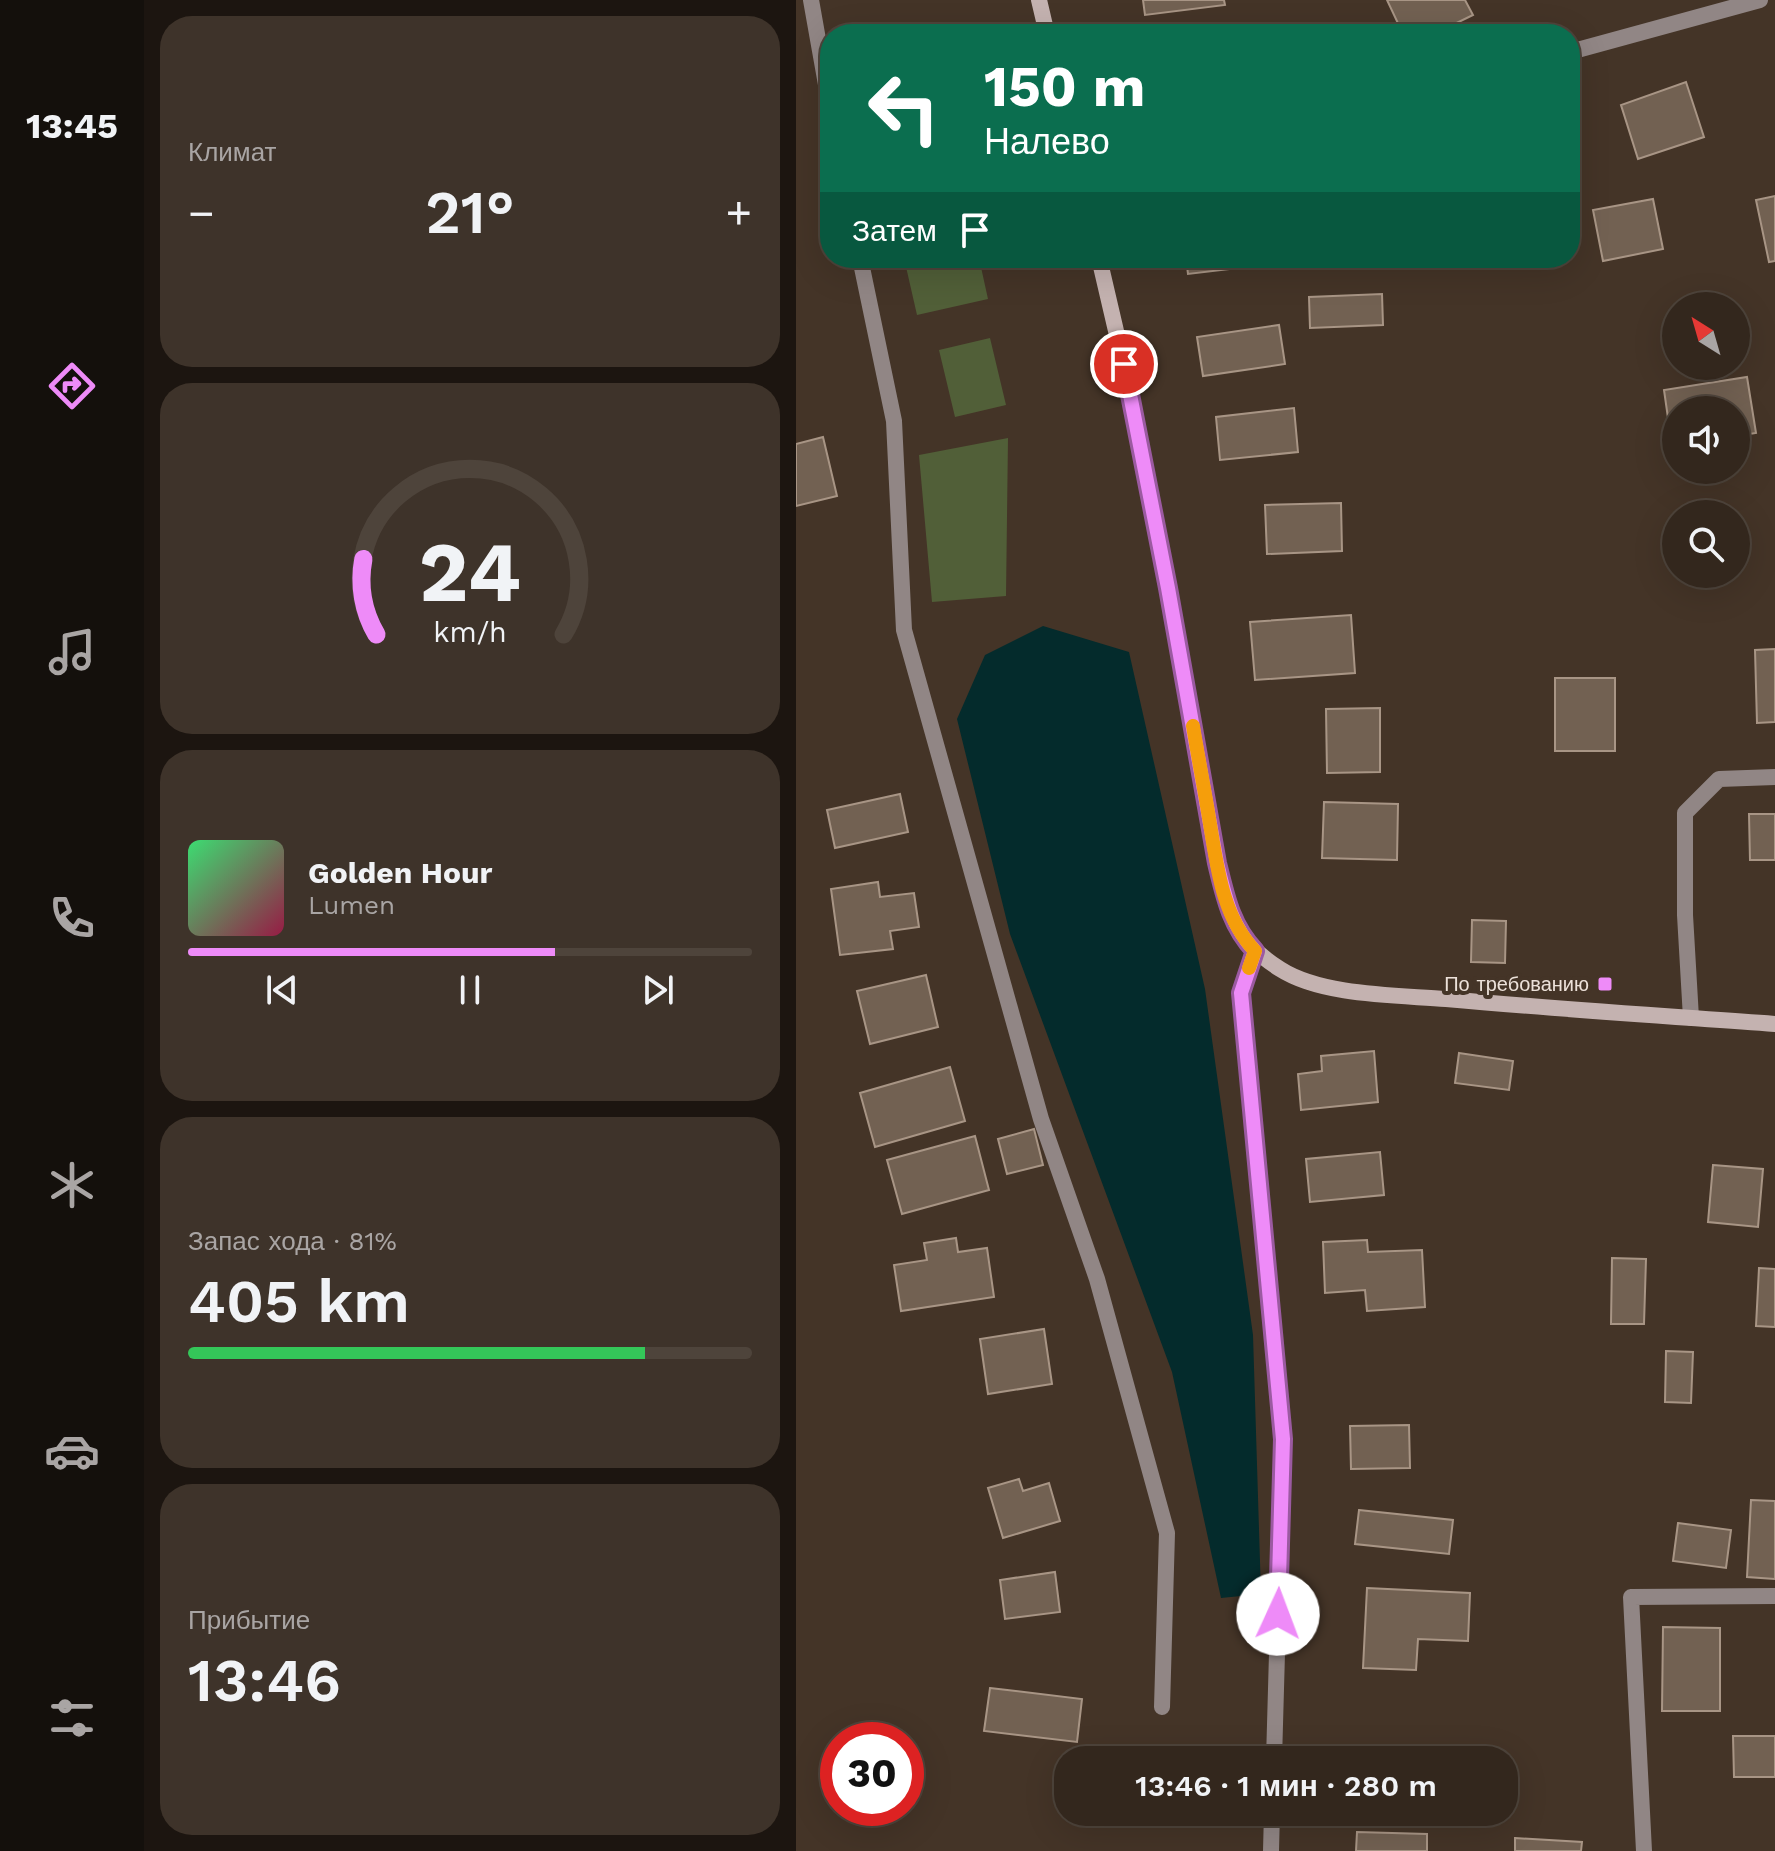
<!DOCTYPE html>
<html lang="ru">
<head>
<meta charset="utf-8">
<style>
  :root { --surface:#33271d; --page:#3e332a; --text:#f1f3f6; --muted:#a9a5a4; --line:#4e443b; --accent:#ee8bf8 }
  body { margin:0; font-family:"Work Sans",sans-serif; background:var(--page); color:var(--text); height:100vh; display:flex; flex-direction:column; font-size:30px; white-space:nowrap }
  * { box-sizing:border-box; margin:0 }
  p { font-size:26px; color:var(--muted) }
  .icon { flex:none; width:44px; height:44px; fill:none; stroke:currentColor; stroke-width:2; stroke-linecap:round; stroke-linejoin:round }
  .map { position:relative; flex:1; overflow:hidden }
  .side { display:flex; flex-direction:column; gap:16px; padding:16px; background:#1c1510; width:652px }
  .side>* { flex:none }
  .guide { position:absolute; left:24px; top:24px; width:760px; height:244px; border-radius:32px; box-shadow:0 8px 32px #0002,0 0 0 2px var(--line); background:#0b6e4f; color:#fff; overflow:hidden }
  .needle { width:52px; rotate:323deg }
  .fabs { position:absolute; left:866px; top:292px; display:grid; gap:16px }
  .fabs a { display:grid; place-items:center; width:88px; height:88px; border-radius:50%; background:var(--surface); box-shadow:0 8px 32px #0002,0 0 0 2px var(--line); font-size:40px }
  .speed { position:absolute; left:24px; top:1722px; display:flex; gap:16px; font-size:40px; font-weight:700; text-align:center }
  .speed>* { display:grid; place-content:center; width:104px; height:104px; border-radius:50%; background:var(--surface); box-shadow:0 8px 32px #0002,0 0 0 2px var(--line); line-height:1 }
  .speed .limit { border:12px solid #d22; background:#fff; color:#111 }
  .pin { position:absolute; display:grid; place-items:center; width:68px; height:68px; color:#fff; margin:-34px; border:4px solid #fff; border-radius:50%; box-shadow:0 2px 8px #0007 }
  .me { position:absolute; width:88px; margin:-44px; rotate:2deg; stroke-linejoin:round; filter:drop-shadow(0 0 6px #0008) }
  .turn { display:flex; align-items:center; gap:28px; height:168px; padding:0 32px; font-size:36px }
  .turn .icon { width:104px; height:104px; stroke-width:2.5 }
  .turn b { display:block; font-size:56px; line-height:68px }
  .then { display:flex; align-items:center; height:76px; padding:0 32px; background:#0003; gap:16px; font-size:30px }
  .big { font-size:60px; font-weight:600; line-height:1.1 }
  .side .tile { flex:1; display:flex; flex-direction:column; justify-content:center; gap:12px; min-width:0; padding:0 28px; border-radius:32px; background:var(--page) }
  .side .dial { align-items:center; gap:0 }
  .dial svg { height:208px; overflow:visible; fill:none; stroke:var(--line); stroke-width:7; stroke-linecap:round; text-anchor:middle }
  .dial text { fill:var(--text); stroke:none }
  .song { display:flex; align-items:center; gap:24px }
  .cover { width:96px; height:96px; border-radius:12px; background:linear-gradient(135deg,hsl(140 70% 55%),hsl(340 70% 35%)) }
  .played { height:8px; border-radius:4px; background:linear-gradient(90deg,var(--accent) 65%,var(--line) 65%) }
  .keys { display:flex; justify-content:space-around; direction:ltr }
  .heat { display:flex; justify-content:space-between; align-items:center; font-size:44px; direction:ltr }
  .charge { height:12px; border-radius:6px; background:linear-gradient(90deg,#34c759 81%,var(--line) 0) }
  .trip { position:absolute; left:258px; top:1746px; width:464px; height:80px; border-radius:32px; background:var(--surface); box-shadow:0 8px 32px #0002,0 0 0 2px var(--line); font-weight:600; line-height:80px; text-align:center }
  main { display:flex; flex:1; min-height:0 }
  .tabs { display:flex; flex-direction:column; width:144px; justify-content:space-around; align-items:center; background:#14100c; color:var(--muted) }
  .tabs .icon { width:56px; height:56px }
  .tabs .selected { color:var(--accent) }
  .tabs b { font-size:36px; color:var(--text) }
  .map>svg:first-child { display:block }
  .green { fill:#515f38 }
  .water { fill:#042b2c }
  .building { fill:#726152; stroke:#a89585; stroke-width:2 }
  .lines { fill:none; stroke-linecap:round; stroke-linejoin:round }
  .street { stroke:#918685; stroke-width:16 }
  .secondary { stroke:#c4b2b0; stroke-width:16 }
  .route-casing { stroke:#9b5aa1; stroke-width:20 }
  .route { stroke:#ee8bf8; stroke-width:14 }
  .slow { stroke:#f59e0b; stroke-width:14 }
  .poi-dot { fill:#ee8bf8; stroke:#443427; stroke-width:3 }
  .labels { text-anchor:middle; stroke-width:8; stroke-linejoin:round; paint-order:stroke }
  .poi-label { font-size:20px; fill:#ece1d9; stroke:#443427; text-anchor:end }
</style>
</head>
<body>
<main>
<nav class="tabs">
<b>13:45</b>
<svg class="icon selected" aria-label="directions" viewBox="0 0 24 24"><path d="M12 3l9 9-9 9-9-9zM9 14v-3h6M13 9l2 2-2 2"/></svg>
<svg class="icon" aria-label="music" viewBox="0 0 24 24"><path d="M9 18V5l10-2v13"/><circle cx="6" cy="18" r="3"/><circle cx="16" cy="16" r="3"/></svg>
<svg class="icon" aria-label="phone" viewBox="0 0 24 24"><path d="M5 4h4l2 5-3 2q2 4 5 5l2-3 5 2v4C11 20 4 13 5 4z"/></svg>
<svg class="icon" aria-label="climate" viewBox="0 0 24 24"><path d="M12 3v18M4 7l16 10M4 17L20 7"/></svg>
<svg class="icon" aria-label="car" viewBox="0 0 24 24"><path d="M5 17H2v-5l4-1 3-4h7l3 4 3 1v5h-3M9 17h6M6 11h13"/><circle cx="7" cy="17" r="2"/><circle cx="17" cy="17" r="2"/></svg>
<svg class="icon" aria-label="filters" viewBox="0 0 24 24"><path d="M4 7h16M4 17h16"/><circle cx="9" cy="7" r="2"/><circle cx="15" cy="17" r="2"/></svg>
</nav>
<section class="side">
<div class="tile"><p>Климат</p>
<div class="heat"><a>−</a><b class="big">21°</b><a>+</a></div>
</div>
<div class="tile dial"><svg viewBox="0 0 100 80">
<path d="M14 69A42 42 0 1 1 86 69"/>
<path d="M14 69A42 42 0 0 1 9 40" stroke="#ee8bf8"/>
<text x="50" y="56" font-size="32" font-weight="700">24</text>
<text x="50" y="72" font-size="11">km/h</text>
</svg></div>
<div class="tile">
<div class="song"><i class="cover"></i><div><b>Golden Hour</b><p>Lumen</p></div></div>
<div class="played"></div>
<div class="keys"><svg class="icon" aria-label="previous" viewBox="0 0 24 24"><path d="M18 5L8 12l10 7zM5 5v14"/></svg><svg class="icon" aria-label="pause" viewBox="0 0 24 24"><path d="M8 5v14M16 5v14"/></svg><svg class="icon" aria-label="next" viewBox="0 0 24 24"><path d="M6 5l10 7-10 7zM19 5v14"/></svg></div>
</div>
<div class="tile"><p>Запас хода · 81%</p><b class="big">405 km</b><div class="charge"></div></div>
<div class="tile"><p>Прибытие</p><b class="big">13:46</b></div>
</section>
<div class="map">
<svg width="979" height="1851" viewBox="0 0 979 1851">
  <rect width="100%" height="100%" fill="#443427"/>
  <path class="green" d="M108,258H183L192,299L121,315Z
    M194,338L210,405L159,417L143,350Z
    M212,438L210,596L136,602L123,455Z"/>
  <path class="water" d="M247,626L333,652L409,989L457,1335L465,1594L425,1598L376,1372L214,934L161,719L189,655Z"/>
  <path class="building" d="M347,0H428L429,5L349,15Z
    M591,0H669L677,15L638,34H607Z
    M890,82L908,137L842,159L825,105Z
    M979,196V261L973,262L960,200Z
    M857,199L867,249L807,261L797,210Z
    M390,258H492L493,262L392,274Z
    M586,294L587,325L514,328L513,297Z
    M483,325L489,364L407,376L401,337Z
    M951,377L960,433L940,436V410H880V446H876L868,390Z
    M498,408L502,452L424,460L420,417Z
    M27,437L41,496L0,506V444Z
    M545,503L546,551L471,554L469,505Z
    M555,615L559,673L459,680L454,622Z
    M979,649V722L961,723L959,650Z
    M759,678H819V751H759Z
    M584,708V772L531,773L530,709Z
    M104,794L112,832L39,848L31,810Z
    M528,802L602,804L601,860L526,858Z
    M953,814H979V860H954Z
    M82,882L84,897L118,893L123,927L94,931L97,949L44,955L35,889Z
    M676,920L710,921L709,963L675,962Z
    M130,975L142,1027L74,1044L61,991Z
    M578,1051L582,1102L505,1110L502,1074L526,1071L525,1056Z
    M663,1053L717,1061L713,1090L659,1083Z
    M154,1067L169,1121L79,1147L64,1093Z
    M238,1129L247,1165L211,1174L202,1139Z
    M179,1136L193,1190L106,1214L91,1160Z
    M584,1152L588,1195L514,1202L510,1159Z
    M917,1165L967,1169L962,1227L912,1222Z
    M160,1238L162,1252L191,1248L198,1297L105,1311L98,1265L131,1260L128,1243Z
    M571,1240L572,1252L626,1250L629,1307L571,1311L569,1290L529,1293L527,1242Z
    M816,1258L850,1259L848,1324H815Z
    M963,1268L979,1269V1327L960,1326Z
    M248,1329L256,1384L192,1394L184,1339Z
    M870,1351L897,1352L895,1403L869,1402Z
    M613,1425L614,1468L555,1469L554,1426Z
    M223,1479L227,1491L253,1483L264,1521L207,1538L192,1488Z
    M955,1500L979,1501V1579L951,1577Z
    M563,1510L657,1520L653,1554L559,1544Z
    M882,1523L935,1530L930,1568L877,1561Z
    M259,1572L264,1612L209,1619L204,1580Z
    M571,1588L674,1593L672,1641L622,1639L620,1670L567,1668Z
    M867,1627L924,1628V1711H866Z
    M194,1688L286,1699L281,1742L188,1731Z
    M937,1736H979V1777H938Z
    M328,1812H361L360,1824L328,1822Z
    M561,1832L631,1834V1851H560Z
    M719,1838L786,1842L785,1851H719Z"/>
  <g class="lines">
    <path class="street" d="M15,0L34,107
      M774,52L964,0
      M64,258L98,421L108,630L245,1119L301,1279L371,1533L366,1707
      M459,951L445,993L487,1439L478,1760
      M895,1018L889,915V813L923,779L979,777
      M475,1851L476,1812
      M848,1851L835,1597L979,1596"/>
    <path class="secondary" d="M243,0L251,34
      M303,258L334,391L372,588L421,863C432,913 438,940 484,969C526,996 601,995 650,999C760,1009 869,1016 979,1024"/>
  </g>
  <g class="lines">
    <g class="route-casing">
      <path id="route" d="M328,364L372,588L421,863C429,896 435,926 459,951L445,993L487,1439L482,1614"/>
    </g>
    <use href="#route" class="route"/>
    <path class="slow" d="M397,726C402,757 408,787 413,818C421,864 425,915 459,951L453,968"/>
  </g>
  <rect class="poi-dot" x="801" y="976" width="16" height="16" rx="4"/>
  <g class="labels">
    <g class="poi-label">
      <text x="793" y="991">По требованию</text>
    </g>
  </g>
</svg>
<div class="fabs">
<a><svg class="needle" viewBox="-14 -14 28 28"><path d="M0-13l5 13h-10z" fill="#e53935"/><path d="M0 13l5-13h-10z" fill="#a9a5a4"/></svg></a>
<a><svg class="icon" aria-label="sound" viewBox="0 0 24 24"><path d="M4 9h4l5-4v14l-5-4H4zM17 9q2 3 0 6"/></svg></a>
<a><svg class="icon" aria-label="search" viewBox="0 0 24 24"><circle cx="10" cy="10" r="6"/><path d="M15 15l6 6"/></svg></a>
</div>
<div class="speed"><div class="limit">30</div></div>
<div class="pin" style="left:328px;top:364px;background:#d93025"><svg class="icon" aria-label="arrive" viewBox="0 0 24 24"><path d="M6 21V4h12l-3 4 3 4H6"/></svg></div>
<svg class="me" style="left:482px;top:1614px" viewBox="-20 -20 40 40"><circle r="19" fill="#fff"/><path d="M0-13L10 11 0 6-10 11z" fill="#ee8bf8"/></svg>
<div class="trip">13:46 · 1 мин · 280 m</div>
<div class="guide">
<div class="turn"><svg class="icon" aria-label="left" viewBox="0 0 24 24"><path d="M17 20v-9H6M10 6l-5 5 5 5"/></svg><div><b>150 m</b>Налево</div></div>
<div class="then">Затем<svg class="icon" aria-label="arrive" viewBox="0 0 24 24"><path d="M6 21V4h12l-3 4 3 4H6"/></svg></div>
</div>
</div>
</main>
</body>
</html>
